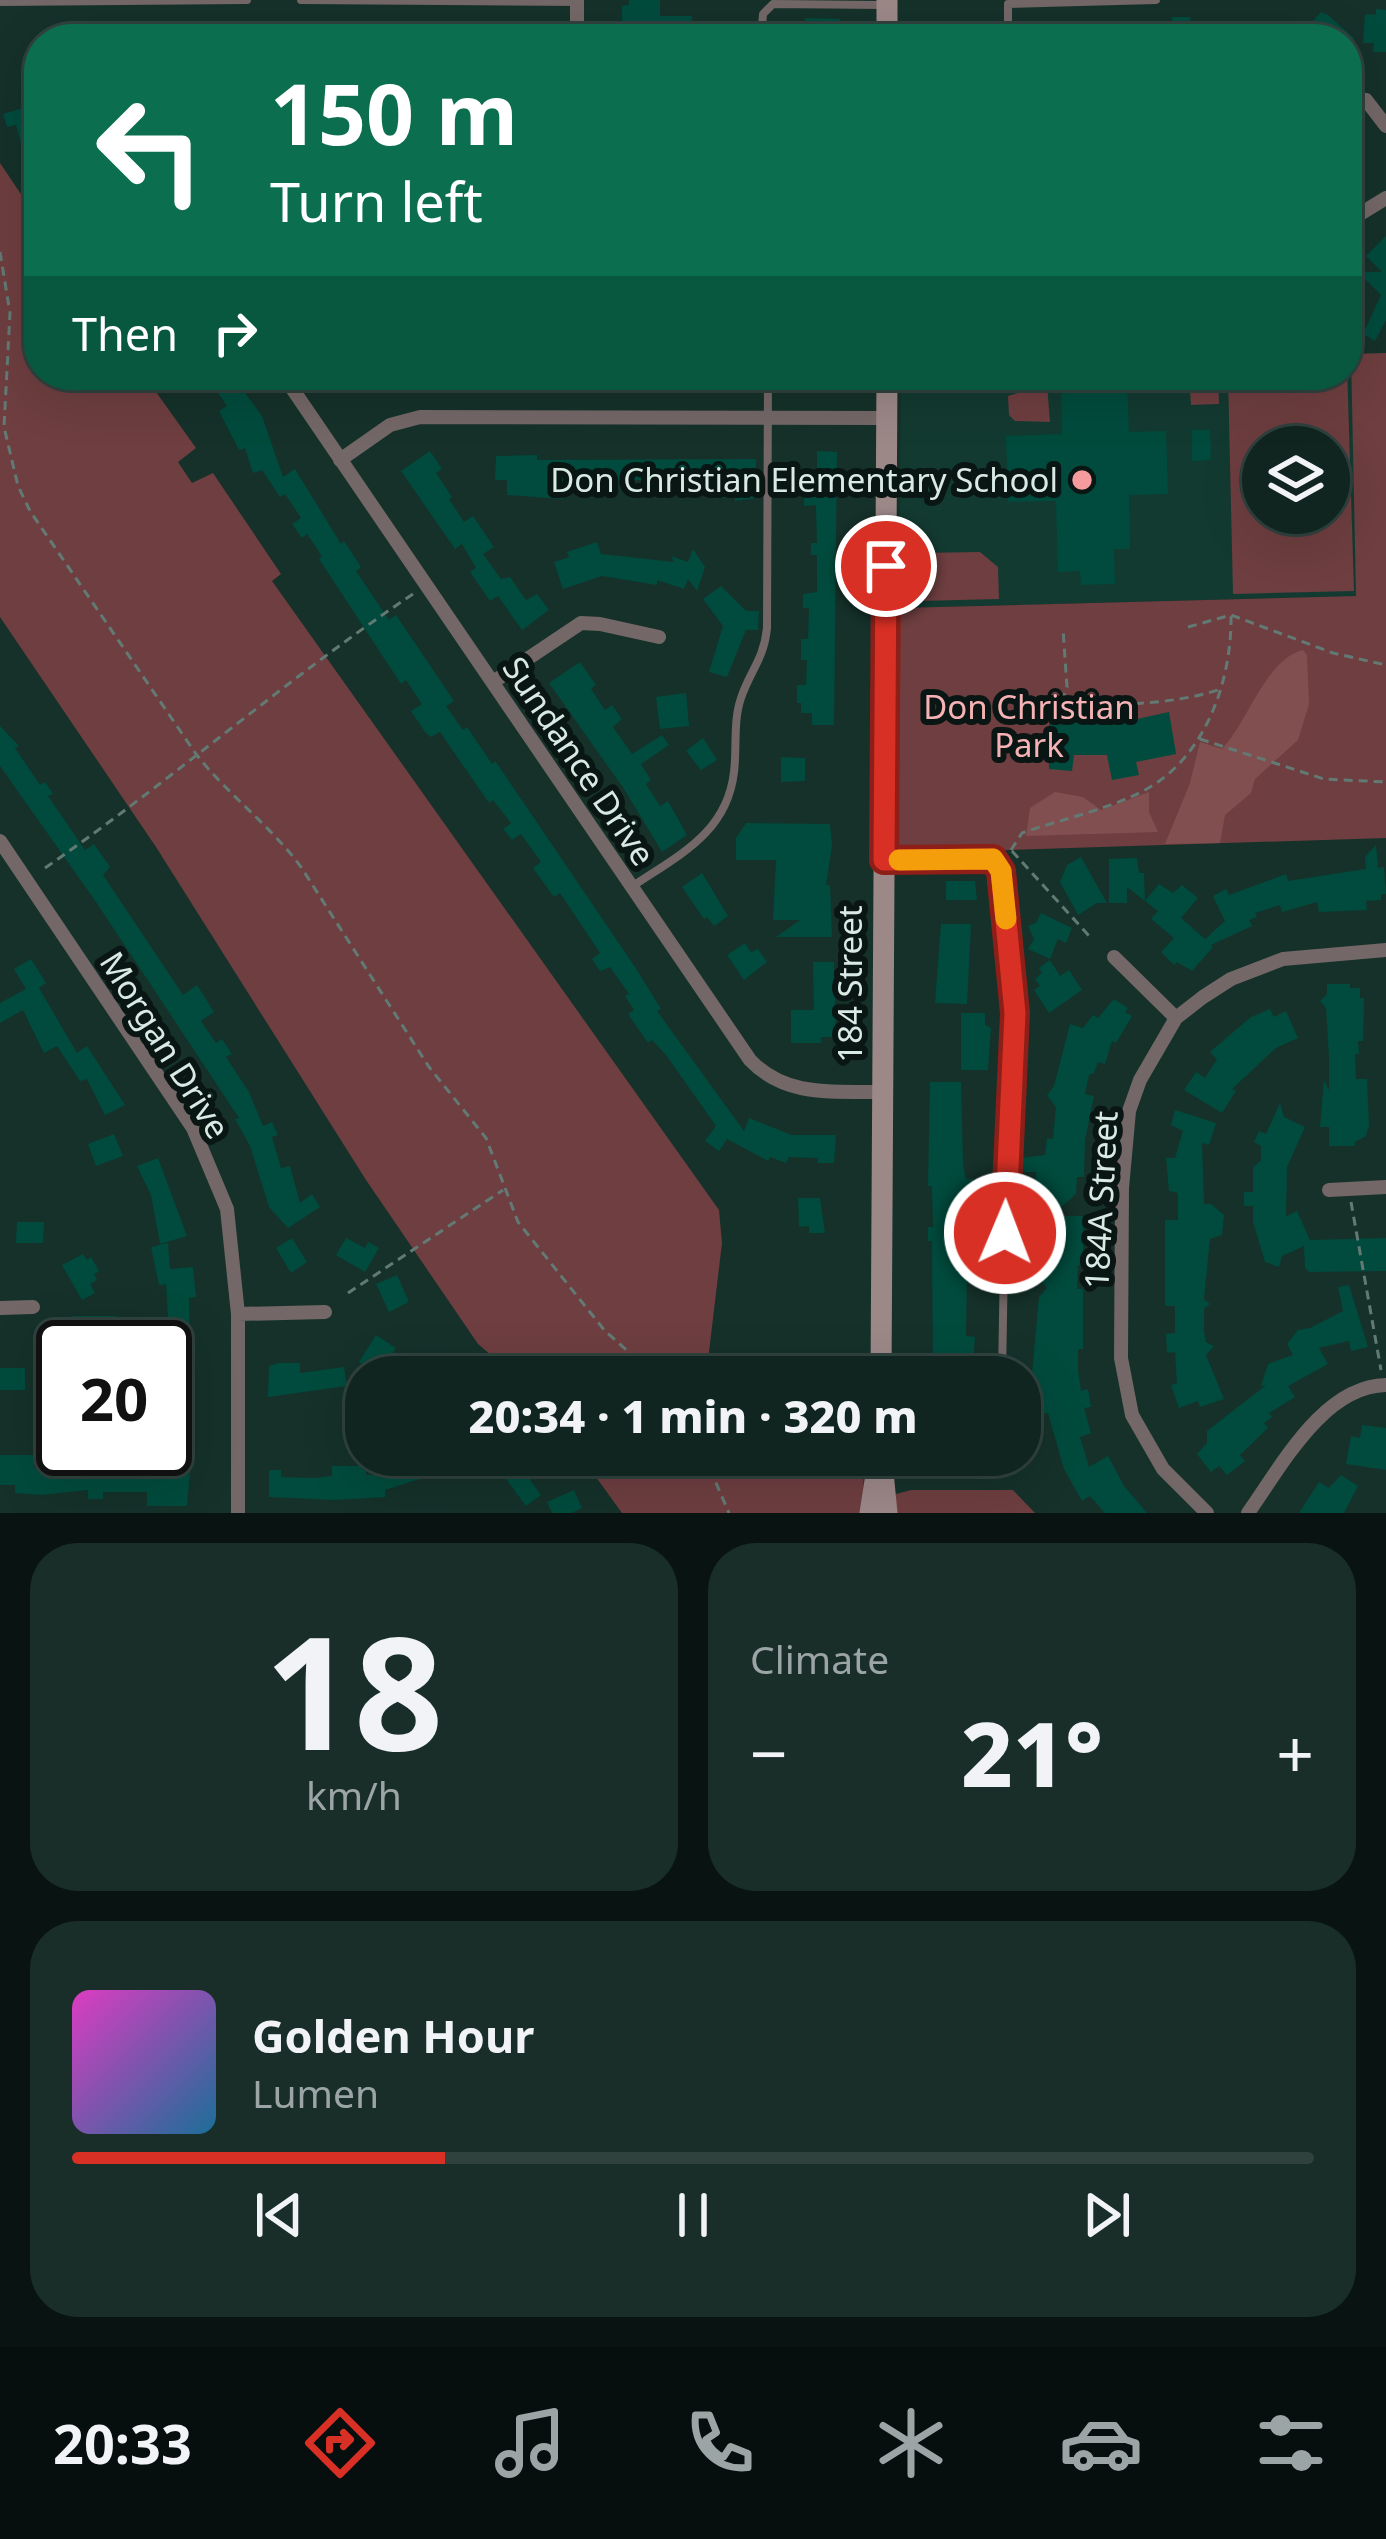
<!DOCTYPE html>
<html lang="en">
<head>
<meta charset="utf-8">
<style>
  :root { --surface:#102520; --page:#192d29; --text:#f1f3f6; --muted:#9ca5a5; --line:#30423e; --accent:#d93025 }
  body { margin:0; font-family:"Noto Sans",sans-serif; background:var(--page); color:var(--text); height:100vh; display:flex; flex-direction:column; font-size:45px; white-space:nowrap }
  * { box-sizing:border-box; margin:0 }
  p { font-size:39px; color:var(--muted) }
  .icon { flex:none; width:66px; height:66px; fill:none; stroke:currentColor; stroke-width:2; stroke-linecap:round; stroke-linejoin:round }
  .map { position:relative; height:1513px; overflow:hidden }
  .details { display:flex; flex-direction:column; gap:30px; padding:30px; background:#091412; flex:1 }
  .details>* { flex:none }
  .hud { position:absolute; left:24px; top:24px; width:1338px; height:366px; border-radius:48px; box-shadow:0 12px 48px #0002,0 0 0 3px var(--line); background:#0b6e4f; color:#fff; overflow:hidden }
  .controls { position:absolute; left:1242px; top:426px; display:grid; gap:24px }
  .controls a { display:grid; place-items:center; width:108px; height:108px; border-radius:50%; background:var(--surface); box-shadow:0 12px 48px #0002,0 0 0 3px var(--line); font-size:60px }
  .speed { position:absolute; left:36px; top:1320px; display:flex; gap:24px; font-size:60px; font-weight:700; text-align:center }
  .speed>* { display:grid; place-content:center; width:156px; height:156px; border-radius:50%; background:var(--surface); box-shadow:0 12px 48px #0002,0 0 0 3px var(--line); line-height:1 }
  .speed .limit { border:6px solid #111; border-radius:18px; background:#fff; color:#111 }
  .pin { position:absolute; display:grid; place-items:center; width:102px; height:102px; color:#fff; margin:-51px; border:6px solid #fff; border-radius:50%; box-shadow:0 3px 12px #0007 }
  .me { position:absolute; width:132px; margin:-66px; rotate:1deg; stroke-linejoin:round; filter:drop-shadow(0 0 9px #0008) }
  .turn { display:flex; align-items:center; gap:42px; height:252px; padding:0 48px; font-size:54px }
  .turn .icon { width:156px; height:156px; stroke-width:2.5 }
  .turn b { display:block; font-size:84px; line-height:102px }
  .then { display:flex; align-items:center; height:114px; padding:0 48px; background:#0003; gap:24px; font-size:45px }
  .big { font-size:90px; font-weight:800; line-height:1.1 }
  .details .card { flex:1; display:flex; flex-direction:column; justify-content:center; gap:18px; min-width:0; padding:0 42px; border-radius:48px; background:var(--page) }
  .details .dial { align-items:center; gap:0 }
  .dial b { font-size:156px; line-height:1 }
  .song { display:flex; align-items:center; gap:36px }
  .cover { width:144px; height:144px; border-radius:18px; background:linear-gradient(135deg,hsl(310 70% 55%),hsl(200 70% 35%)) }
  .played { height:12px; border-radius:6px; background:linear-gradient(90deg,var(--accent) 30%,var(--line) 30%) }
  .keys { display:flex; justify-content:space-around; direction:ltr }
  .heat { display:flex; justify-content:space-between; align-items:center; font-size:66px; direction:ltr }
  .details .tiles { flex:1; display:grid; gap:30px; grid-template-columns:1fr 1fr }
  .card:last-child { grid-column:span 2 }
  .trip { position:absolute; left:345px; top:1356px; width:696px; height:120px; border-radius:48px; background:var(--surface); box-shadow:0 12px 48px #0002,0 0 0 3px var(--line); font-weight:800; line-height:120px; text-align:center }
  .dock { display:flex; height:192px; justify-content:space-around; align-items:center; background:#060f0d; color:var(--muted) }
  .dock .icon { width:84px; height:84px }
  .dock .active { color:var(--accent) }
  .dock b { font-size:54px; color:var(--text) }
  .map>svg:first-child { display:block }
  .built { fill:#133a31; fill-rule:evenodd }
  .green { fill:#6e3e40; fill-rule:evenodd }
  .forest { fill:#824f51 }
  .building { fill:#004b3d }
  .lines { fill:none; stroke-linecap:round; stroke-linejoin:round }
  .path { stroke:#637a74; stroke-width:3; stroke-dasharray:9 6; stroke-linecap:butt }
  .lane { stroke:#746767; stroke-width:8 }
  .street { stroke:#746767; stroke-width:14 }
  .secondary { stroke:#9d8888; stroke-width:21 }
  .route-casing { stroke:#8d1f18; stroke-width:30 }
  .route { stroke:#d93025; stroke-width:21 }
  .slow { stroke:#f59e0b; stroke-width:21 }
  .poi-dot { fill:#f59b9e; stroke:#0a1613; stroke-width:4.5 }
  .labels { text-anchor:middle; stroke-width:12; stroke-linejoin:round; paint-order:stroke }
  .poi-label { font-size:33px; fill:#d9e9e4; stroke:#0a1613; text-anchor:end }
  .park-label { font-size:33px; fill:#f6b2b4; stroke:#0a1613 }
  .street-label { font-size:33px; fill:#d9e9e4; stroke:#0a1613 }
</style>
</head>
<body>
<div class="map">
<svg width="1386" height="1513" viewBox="0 0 1386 1513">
  <rect width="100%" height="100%" fill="#15312a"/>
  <path class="built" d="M1386,353V595L899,608L901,375H1347V354ZM1263,447H1329V513H1263Z"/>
  <path class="green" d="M0,163L39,221V375H144L196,448L178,462L192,483L213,473L281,574L272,581L719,1210L722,1243L706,1377H517L478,1344L366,1180L156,847L0,617Z
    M1386,353V838L912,853L899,847V608L1356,596L1351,354Z
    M1347,365L1354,591L1233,594L1228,375H1347ZM1263,447H1329V513H1263Z
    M1218,375L1219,404L1191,405L1190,389L1160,390L1150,376Z
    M1047,384L1050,422L1015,421L1009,415L1008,396Z
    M980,552L998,567L999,599L919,601L918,553Z
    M580,1455H864L863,1513H622Z
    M911,1490H1013L1035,1513H895L896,1494Z"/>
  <path class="forest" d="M1303,650L1307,655L1309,704L1298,740L1255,779L1251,793L1225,815L1220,843L1165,844L1190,783L1200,742L1222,749C1248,722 1266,659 1303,650Z
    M1055,792L1083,797L1101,810L1149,792V812L1158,832L1026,836L1030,808Z"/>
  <path class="building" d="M629,0H660V16H692L691,35L622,39V6L629,5Z
    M1376,9L1386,10V52H1373L1374,43H1363L1365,14L1376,15Z
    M1321,12L1328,15L1355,39H1297Z
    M1172,17H1190L1192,39H1146V23L1172,22Z
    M805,18L840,19L839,39H805Z
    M76,26L122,28V39H76Z
    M33,105L39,127V166L24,142L21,143L16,125L7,127L3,114Z
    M1347,142L1359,150L1363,168L1347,194Z
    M1386,236V320L1375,341L1363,334L1381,295L1358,272H1382L1366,256Z
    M206,375H232L262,416L283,477L295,469L341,544L344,541L361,567L356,571L389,620L396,615L454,701L446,706L463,730L467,727L492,764L495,761L502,771L635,967L661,1009L657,1011L744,1131L749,1118L792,1135H836L834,1163H818V1158L789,1157L786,1163L770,1157L768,1161L727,1139L719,1151L705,1141L716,1126L666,1055L652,1040L648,1043L628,1014L634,1010L625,996L629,994L610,967L600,971L592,959L600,953L560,893L554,897L533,868L541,862L521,834L512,840L503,829L511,823L493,800L489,803L440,732L431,737L425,732L411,711L422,704L406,680L401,684L319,559L322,556L307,534L302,538L292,524L301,518L285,494L280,497L262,470L253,473L245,448L239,450L219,411L227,406Z
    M1061,375H1127L1129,432L1166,431L1168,494L1129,495L1130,549H1114L1115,584L1081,585L1080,571L1058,572L1056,501L1008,502L1006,436L1062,434Z
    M1192,430H1210L1211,460L1192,461Z
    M430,451L442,469L436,473L452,497L449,499L464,522L473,516L494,547L483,554L501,579L510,577L526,600L537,594L549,610L522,630L498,596L490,601L470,572L476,568L462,544L455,549L401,471Z
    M817,451L837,452L834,725H812V713H801V703H797V685H806L807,660H801V639H808L809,608H803V594L817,592V555H811V543H817L816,505L804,506L805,476L808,470L817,471Z
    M537,455V460L756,459V498L735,501V497L721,498V491H700V479L584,481V491H563V499L507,495V480H495L496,456Z
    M597,542L601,554L674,562L671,556L688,562L693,549L705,567L697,591L688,579L684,589L657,580V585L602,576L563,589L554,562L569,557L567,552Z
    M721,586L746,611H759L758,630H746L727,677L709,672L723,626L703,599Z
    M580,662L596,685L591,689L605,710L612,705L622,719L613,727L632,754L662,735L669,745L641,764L651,780L646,784L660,806L668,801L687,835L662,852L624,789L549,683Z
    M686,693L689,726L660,729L656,697Z
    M1169,712L1176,754L1136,762L1139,775L1112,780L1107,755H1074L1072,771L1049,769L1048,730L1052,713L1117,715L1119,723Z
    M0,726L19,746L15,748L40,785L45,782L53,794L48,796L85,850L94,844L110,867L103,875L183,995L197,985L214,1012L201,1021L216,1043L222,1039L232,1054L226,1057L249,1092L263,1126L272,1122L278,1135L272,1137L281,1168L290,1166L300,1203L312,1194L320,1207L288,1228L269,1207L250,1146L235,1119L239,1118L96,902L0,766Z
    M703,738L717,760L701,770L686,751Z
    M781,757L805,758V781L781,782Z
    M746,823L830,824L832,846L826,885H830L832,937H776L800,920H773L776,860H736V838Z
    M1376,845L1378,868L1384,867L1386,894H1381V900L1366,901L1367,910L1319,912L1317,902L1282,912L1280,905L1255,913L1257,917L1249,920L1252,926L1211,945L1213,947L1192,971L1177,962L1174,965L1161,952L1174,938L1151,919L1158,911L1145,901L1159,884L1173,893L1182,885L1198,898L1181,918L1205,939L1225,921L1213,896L1226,889L1229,895L1286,874L1288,881L1366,869L1365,857Z
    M1081,857L1107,903H1097L1078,915L1060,882L1067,865Z
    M1137,858L1139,873H1144L1145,901L1127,887V903H1109V859Z
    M702,873L728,916L714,926L707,917L704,919L682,887Z
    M946,881H975L977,900H946Z
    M1041,913L1072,928L1066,943L1058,939L1050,959L1028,949L1034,939L1028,926L1036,923Z
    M941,924H971L967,1004L935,1003Z
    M745,943L751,952L758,949L767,962L744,980L727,955Z
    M31,959L46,983L39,988L77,1053L87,1046L125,1105L105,1115L87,1079L80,1081L57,1046L44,1053L23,1010L0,1023V1003L26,989L14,969Z
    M1050,960L1060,976L1069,970L1082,990L1049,1013L1034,990L1040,986L1035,979L1042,973L1039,968Z
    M813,962H834L836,1037H821V1043H791V1010H814Z
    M1327,984H1350V988H1360V998H1364L1363,1041H1358L1359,1054H1355L1356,1079H1367L1369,1125L1366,1136L1355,1142V1146H1329V1127H1320L1324,1080L1329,1090V1056L1326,1008L1320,1001L1327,994Z
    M1114,999L1128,1008L1125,1012L1132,1016L1116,1043L1112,1041L1105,1064L1098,1062L1094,1073L1089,1075L1085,1094L1094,1096L1085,1140L1084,1177H1077L1076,1194L1051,1216H1083V1265H1078L1077,1289H1083V1349H1078V1371L1081,1391L1088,1389L1091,1407L1084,1408L1091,1433L1080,1437L1089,1467L1108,1456L1124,1486L1147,1513H1105L1090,1496L1082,1501L1064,1469L1048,1413L1043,1414L1040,1396L1033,1397L1031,1385L1039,1297L1047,1288L1040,1279L1038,1265V1229L1045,1216V1200L1036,1190V1172H1021L1022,1158L1045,1155L1047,1138L1053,1139L1056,1107L1047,1095L1054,1086L1070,1024L1083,1028L1093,1015L1098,1018Z
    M1270,1009L1274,1017L1286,1011L1298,1038L1276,1048L1232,1089L1236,1091L1222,1113L1184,1090L1196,1072L1205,1078L1217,1059L1210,1052L1251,1017Z
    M961,1013H985V1025L991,1028L988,1070H961Z
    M930,1082H961L963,1165L966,1179H973L972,1197H957V1223H963L960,1266H967L966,1336L975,1337L973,1362L965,1363V1372L933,1371L932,1241H928V1227H933L932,1186H928Z
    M1280,1103L1284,1117L1305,1127L1287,1167L1286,1216L1297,1211L1310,1240L1386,1238V1271L1309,1272L1305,1268L1304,1246L1282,1256L1279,1267L1265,1262L1253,1222V1206H1244V1192H1253V1168L1261,1160V1146L1254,1142L1259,1131L1266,1134Z
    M1175,1110L1216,1123L1209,1145L1202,1143L1204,1204H1211L1224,1215L1222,1235L1210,1239L1204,1299L1210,1304L1204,1309V1331L1206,1342L1214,1346L1206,1355L1224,1399L1200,1407L1198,1401L1179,1408L1171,1385L1177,1383L1175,1352L1167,1353L1166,1334L1175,1333V1306H1165V1220H1178V1193L1169,1191L1166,1158H1175L1183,1131L1171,1125Z
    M114,1134L123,1156L96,1166L88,1144Z
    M158,1158L187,1236L160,1244L151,1195L137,1166Z
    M798,1198H820L825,1233H809V1226L799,1227Z
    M17,1222H44L43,1243H16Z
    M292,1238L307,1262L291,1273L276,1248Z
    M346,1238L365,1248L368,1242L379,1248L365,1272L336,1255Z
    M168,1243L170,1269L193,1267L196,1297L189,1298L192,1448L187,1506H147V1492H103V1499H88V1490L42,1495L15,1493V1485H0V1455H34V1468H88V1457H101L100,1465H126V1449H165V1347L156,1317H168L166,1284L159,1285L151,1247Z
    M83,1254L87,1260L91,1257L99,1271L94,1274L97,1280L90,1284L95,1293L82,1300L62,1265Z
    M397,1275L409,1302L389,1312L376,1284Z
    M1349,1285L1368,1347L1351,1351L1349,1341L1319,1348L1328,1364L1288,1386L1295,1397L1269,1413L1272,1417L1264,1423L1268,1428L1240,1455L1245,1461L1227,1475L1219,1466L1211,1472L1197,1454L1207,1443V1431L1266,1385L1261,1386L1268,1364L1293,1355L1287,1344L1298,1330L1310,1328L1343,1311L1338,1287Z
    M72,1316H117L125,1331L105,1330V1347H72Z
    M376,1335L396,1348L378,1376L359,1362Z
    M63,1348V1403L45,1386L58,1373L48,1363Z
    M278,1363H300V1373L344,1367L347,1386L268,1397L269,1366Z
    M0,1368H25V1390H0Z
    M1362,1425L1386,1428V1470L1346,1464L1351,1436L1360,1438Z
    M492,1455H512L541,1495L526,1506L506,1479L512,1474Z
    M426,1456L432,1475L385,1490V1497L335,1500L269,1497V1470H281V1477L313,1478L332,1476V1466H366V1475H402L398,1465Z
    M1341,1475L1358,1486L1344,1513H1299L1319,1482L1329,1488Z
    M574,1490L582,1508L572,1513H552L547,1502Z"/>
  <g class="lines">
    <path class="path" d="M0,252L10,313L4,427L18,486L30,511L196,754C228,795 270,825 301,867L429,1067L486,1138L518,1222L605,1331L657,1377
      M1188,627L1231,615L1333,653L1386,665
      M1060,707C1112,704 1168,706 1218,690
      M1007,713H1047L1060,707L1067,687L1063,629
      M1200,739L1324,779L1386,782
      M1011,850L1022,833C1062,819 1107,810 1145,790C1206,757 1232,680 1231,615
      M1012,851L1091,938
      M45,868C171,781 286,679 413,594
      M1351,1202L1381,1370
      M348,1293L503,1190
      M704,1455L729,1513"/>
    <path class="lane" d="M301,0L576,2
      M0,2L247,0
      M761,39L763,14L773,4L882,5
      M1008,39V4L1156,0
      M886,860L993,859L1001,871L1015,1013L1006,1138L1002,1377
      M633,886C679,855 727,833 734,772C737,748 733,721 741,698C750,671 764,659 767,628L768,375"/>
    <path class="street" d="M577,39V0
      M1366,100L1386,126
      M1347,222L1386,198
      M283,375L750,1060C786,1098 834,1091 882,1092
      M340,460L390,425L420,417L886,418
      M493,682L581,623L600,624L659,637
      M0,841L193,1128L227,1209L238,1314V1513
      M1114,957L1176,1018
      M1329,1190L1386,1187
      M0,1308L33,1307
      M238,1314L325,1312
      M1207,1513L1163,1469L1132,1415L1121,1358L1122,1188L1129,1111L1140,1080L1176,1018L1203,997L1231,979L1283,959L1386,950
      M1248,1513C1281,1467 1323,1386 1386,1385"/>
    <path class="secondary" d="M887,0V39
      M881,1377L887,375
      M883,1472L887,1513
      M870,1513L879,1455"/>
  </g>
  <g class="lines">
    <g class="route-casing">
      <path id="route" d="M886,566L884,860L993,859L1001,871L1015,1013L1005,1233"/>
    </g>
    <use href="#route" class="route"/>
    <path class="slow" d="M899,860L993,859L1001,871L1006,919"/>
  </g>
  <circle class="poi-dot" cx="1082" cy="480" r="12"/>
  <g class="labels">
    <g class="poi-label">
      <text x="1058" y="492">Don Christian Elementary School</text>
    </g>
    <g class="park-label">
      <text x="1029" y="719">Don Christian<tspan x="1029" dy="38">Park</tspan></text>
    </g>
    <g class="street-label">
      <text transform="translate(579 761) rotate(56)" y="12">Sundance Drive</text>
      <text transform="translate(850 984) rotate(-90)" y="12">184 Street</text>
      <text transform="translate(165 1045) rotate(58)" y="12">Morgan Drive</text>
      <text transform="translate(1101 1200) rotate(-87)" y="12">184A Street</text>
    </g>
  </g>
</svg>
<div class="controls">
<a><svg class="icon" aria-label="layers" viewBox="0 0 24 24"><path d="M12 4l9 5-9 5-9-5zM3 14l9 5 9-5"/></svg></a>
</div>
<div class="speed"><div class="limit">20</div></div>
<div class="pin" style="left:886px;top:566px;background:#d93025"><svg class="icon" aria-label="arrive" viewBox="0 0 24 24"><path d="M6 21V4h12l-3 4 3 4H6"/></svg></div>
<svg class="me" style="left:1005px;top:1233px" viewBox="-20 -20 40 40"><circle r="17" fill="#d93025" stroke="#fff" stroke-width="3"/><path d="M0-11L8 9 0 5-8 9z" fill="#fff"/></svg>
<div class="trip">20:34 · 1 min · 320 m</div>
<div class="hud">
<div class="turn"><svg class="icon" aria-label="left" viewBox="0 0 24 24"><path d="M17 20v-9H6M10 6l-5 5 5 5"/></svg><div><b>150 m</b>Turn left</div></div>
<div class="then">Then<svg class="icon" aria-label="right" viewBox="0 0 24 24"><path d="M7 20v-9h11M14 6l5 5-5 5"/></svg></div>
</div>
</div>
<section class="details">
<div class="tiles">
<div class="card dial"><b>18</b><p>km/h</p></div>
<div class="card"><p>Climate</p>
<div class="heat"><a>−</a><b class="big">21°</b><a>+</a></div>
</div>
<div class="card">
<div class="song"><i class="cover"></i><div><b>Golden Hour</b><p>Lumen</p></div></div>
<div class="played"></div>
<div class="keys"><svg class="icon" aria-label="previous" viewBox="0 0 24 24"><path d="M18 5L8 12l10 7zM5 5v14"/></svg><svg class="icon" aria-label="pause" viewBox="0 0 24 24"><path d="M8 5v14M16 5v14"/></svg><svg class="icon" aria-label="next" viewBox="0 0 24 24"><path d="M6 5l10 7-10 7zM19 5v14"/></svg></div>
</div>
</div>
</section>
<nav class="dock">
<b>20:33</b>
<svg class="icon active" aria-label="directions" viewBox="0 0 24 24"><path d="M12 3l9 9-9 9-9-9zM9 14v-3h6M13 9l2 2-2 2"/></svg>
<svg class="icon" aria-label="music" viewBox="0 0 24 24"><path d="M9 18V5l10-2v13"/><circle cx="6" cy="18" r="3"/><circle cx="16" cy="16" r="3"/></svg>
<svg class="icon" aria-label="phone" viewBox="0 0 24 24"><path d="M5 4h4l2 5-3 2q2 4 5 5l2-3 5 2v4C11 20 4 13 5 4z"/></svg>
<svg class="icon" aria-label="climate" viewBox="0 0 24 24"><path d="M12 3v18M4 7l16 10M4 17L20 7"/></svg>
<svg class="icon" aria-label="car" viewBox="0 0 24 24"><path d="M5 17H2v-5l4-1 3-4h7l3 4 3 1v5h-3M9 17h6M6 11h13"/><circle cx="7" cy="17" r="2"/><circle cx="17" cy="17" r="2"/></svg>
<svg class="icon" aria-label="filters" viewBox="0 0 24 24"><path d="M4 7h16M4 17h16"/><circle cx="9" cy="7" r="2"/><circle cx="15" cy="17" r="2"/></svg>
</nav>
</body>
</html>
